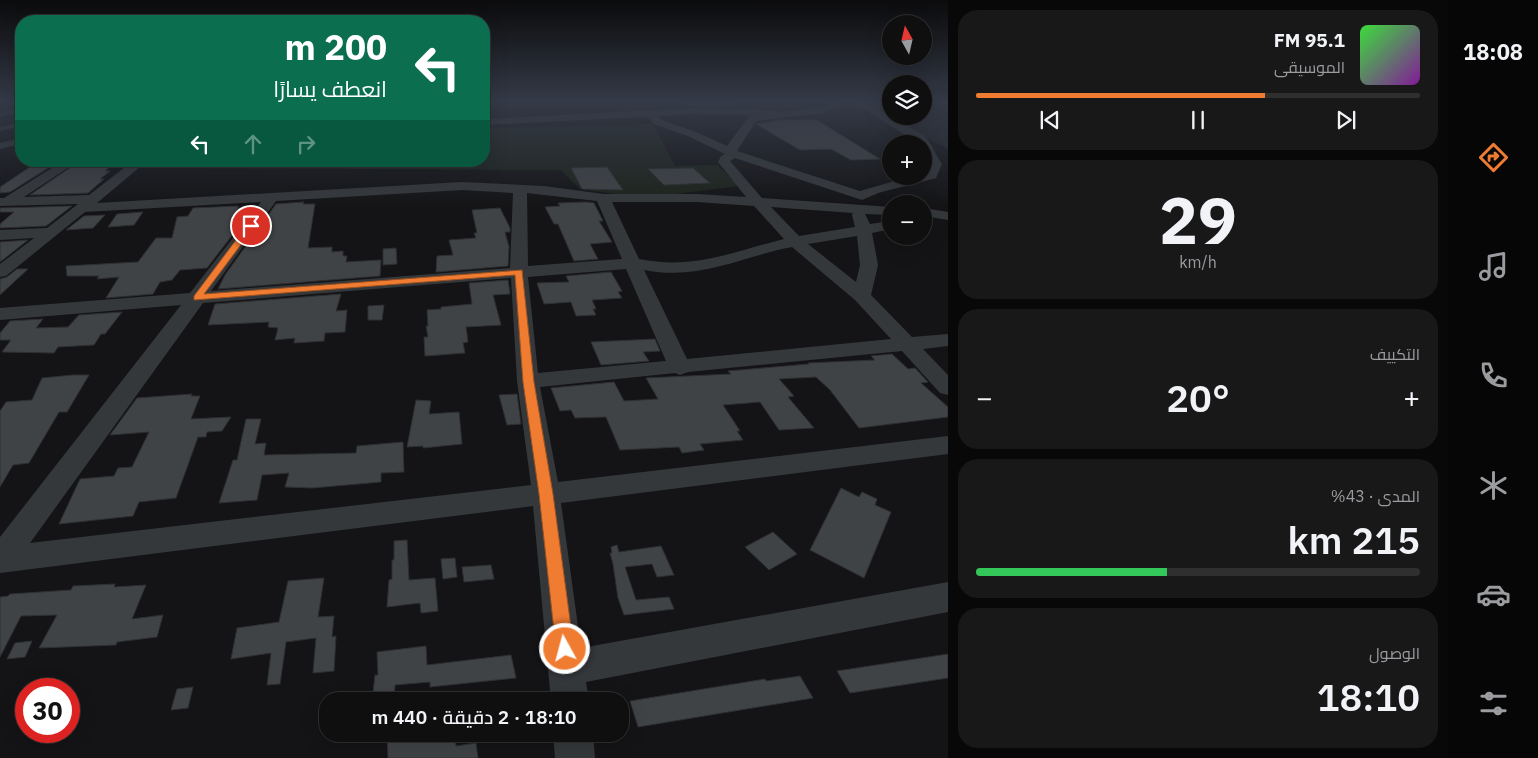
<!DOCTYPE html>
<html lang="ar">
<head>
<meta charset="utf-8">
<style>
  :root { --surface:#0f0f10; --page:#181819; --text:#f1f3f6; --muted:#9b9c9f; --line:#2f2f30; --accent:#f07c32 }
  body { margin:0; font-family:"IBM Plex Sans",Cairo,sans-serif; background:var(--page); color:var(--text); direction:rtl; height:100vh; display:flex; flex-direction:column; font-size:19px; white-space:nowrap }
  * { box-sizing:border-box; margin:0 }
  p { font-size:16px; color:var(--muted) }
  .icon { flex:none; width:28px; height:28px; fill:none; stroke:currentColor; stroke-width:2; stroke-linecap:round; stroke-linejoin:round }
  .map { position:relative; flex:1; overflow:hidden; direction:ltr }
  .side { display:flex; flex-direction:column; gap:10px; padding:10px; background:#080809; width:500px }
  .side>* { flex:none }
  .top-card { position:absolute; left:15px; top:15px; width:475px; height:152px; border-radius:20px; box-shadow:0 5px 20px #0002,0 0 0 1px var(--line); direction:rtl; background:#0b6e4f; color:#fff; overflow:hidden }
  .needle { width:32px; rotate:352deg }
  .tools { position:absolute; left:882px; top:15px; display:grid; gap:10px }
  .tools a { display:grid; place-items:center; width:50px; height:50px; border-radius:50%; background:var(--surface); box-shadow:0 5px 20px #0002,0 0 0 1px var(--line); font-size:25px }
  .speed { position:absolute; left:15px; top:678px; display:flex; gap:10px; font-size:25px; font-weight:700; text-align:center }
  .speed>* { display:grid; place-content:center; width:65px; height:65px; border-radius:50%; background:var(--surface); box-shadow:0 5px 20px #0002,0 0 0 1px var(--line); line-height:1 }
  .speed .limit { border:8px solid #d22; background:#fff; color:#111 }
  .pin { position:absolute; display:grid; place-items:center; width:42px; height:42px; color:#fff; margin:-21px; border:2px solid #fff; border-radius:50%; box-shadow:0 1px 5px #0007 }
  .me { position:absolute; width:55px; margin:-28px; rotate:353deg; stroke-linejoin:round; filter:drop-shadow(0 0 4px #0008) }
  .turn { display:flex; align-items:center; gap:18px; height:105px; padding:0 20px; font-size:22px }
  .turn .icon { width:65px; height:65px; stroke-width:2.5 }
  .turn b { display:block; font-size:35px; line-height:42px }
  .lanes { display:flex; align-items:center; height:48px; padding:0 20px; background:#0003; justify-content:center; gap:25px; direction:ltr }
  .lanes .off { opacity:.35 }
  .big { font-size:38px; font-weight:600; line-height:1.1 }
  .side .card { flex:1; display:flex; flex-direction:column; justify-content:center; gap:8px; min-width:0; padding:0 18px; border-radius:20px; background:var(--page) }
  .side .dial { align-items:center; gap:0 }
  .dial b { font-size:65px; line-height:1 }
  .song { display:flex; align-items:center; gap:15px }
  .cover { width:60px; height:60px; border-radius:8px; background:linear-gradient(135deg,hsl(120 70% 55%),hsl(290 70% 35%)) }
  .played { height:5px; border-radius:2px; background:linear-gradient(90deg,var(--accent) 65%,var(--line) 65%) }
  .keys { display:flex; justify-content:space-around; direction:ltr }
  .heat { display:flex; justify-content:space-between; align-items:center; font-size:28px; direction:ltr }
  .charge { height:8px; border-radius:4px; background:linear-gradient(90deg,#34c759 43%,var(--line) 0) }
  .trip { position:absolute; left:319px; top:692px; width:310px; height:50px; border-radius:20px; background:var(--surface); box-shadow:0 5px 20px #0002,0 0 0 1px var(--line); font-weight:600; line-height:50px; text-align:center; direction:rtl }
  main { display:flex; flex:1; min-height:0 }
  .tab-bar { display:flex; flex-direction:column; width:90px; justify-content:space-around; align-items:center; background:#060606; color:var(--muted) }
  .tab-bar .icon { width:35px; height:35px }
  .tab-bar .on { color:var(--accent) }
  .tab-bar b { font-size:22px; color:var(--text) }
  .map>svg:first-child { display:block }
  .built { fill:#202123 }
  .green { fill:#1d241c }
  .lines { fill:none; stroke-linecap:round; stroke-linejoin:round }
  .canal { fill:#2a3739; fill-rule:evenodd }
  .building { fill:#404346; stroke:#2e2f32 }
  .minor { fill:#35383b; fill-rule:evenodd }
  .route { fill:#f07c32; stroke:#9c5120 }
</style>
</head>
<body>
<main>
<nav class="tab-bar">
<b>18:08</b>
<svg class="icon on" aria-label="directions" viewBox="0 0 24 24"><path d="M12 3l9 9-9 9-9-9zM9 14v-3h6M13 9l2 2-2 2"/></svg>
<svg class="icon" aria-label="music" viewBox="0 0 24 24"><path d="M9 18V5l10-2v13"/><circle cx="6" cy="18" r="3"/><circle cx="16" cy="16" r="3"/></svg>
<svg class="icon" aria-label="phone" viewBox="0 0 24 24"><path d="M5 4h4l2 5-3 2q2 4 5 5l2-3 5 2v4C11 20 4 13 5 4z"/></svg>
<svg class="icon" aria-label="climate" viewBox="0 0 24 24"><path d="M12 3v18M4 7l16 10M4 17L20 7"/></svg>
<svg class="icon" aria-label="car" viewBox="0 0 24 24"><path d="M5 17H2v-5l4-1 3-4h7l3 4 3 1v5h-3M9 17h6M6 11h13"/><circle cx="7" cy="17" r="2"/><circle cx="17" cy="17" r="2"/></svg>
<svg class="icon" aria-label="filters" viewBox="0 0 24 24"><path d="M4 7h16M4 17h16"/><circle cx="9" cy="7" r="2"/><circle cx="15" cy="17" r="2"/></svg>
</nav>
<section class="side">
<div class="card">
<div class="song"><i class="cover"></i><div><b>95.1 FM</b><p>الموسيقى</p></div></div>
<div class="played"></div>
<div class="keys"><svg class="icon" aria-label="previous" viewBox="0 0 24 24"><path d="M18 5L8 12l10 7zM5 5v14"/></svg><svg class="icon" aria-label="pause" viewBox="0 0 24 24"><path d="M8 5v14M16 5v14"/></svg><svg class="icon" aria-label="next" viewBox="0 0 24 24"><path d="M6 5l10 7-10 7zM19 5v14"/></svg></div>
</div>
<div class="card dial"><b>29</b><p>km/h</p></div>
<div class="card"><p>التكييف</p>
<div class="heat"><a>−</a><b class="big">20°</b><a>+</a></div>
</div>
<div class="card"><p>المدى · 43%</p><b class="big">215 km</b><div class="charge"></div></div>
<div class="card"><p>الوصول</p><b class="big">18:10</b></div>
</section>
<div class="map">
<svg width="948" height="758" viewBox="0 0 948 758">
  <rect width="100%" height="100%" fill="#141416"/>
  <path class="built" d="M859,101H891V116H924V101H948V149Z"/>
  <path class="green" d="M653,124L675,166L717,165L739,186L643,198L580,189L561,170L162,168L169,161H484V128Z"/>
  <g class="lines">
    <path class="canal" d="M21,108V112L0,117V113Z
      M21,122V126L0,131V127Z"/>
  </g>
  <path class="building" d="M686,101H729L740,107L687,106H685Z
    M779,120H817L880,159L851,160L831,149L800,150L756,124Z
    M39,161H59L10,192L0,193V187Z
    M80,161H116L105,171H110L100,179H104L88,193L30,195Z
    M607,167L623,190L582,189L571,168Z
    M693,168L710,183L664,185L648,169Z
    M304,202L303,204H315L308,248L332,247V252L343,251V256H347L346,262L381,260L380,276L218,289L225,275L276,204Z
    M586,202L594,203L603,221H599L612,242L590,244L598,259L574,261L558,224H554L545,207L560,206L558,203Z
    M72,206L46,226L0,228V224L14,212H0V208Z
    M238,206V208L254,207L207,268L180,270L172,280L160,282L153,294L106,298L119,277L97,279L99,276H67L66,266L138,262L156,238H172L177,217L188,216L193,208Z
    M500,208L510,228V232H505L509,247L508,266L436,272L437,256L453,255L449,240L476,238L474,233H477L472,210Z
    M143,212L134,225L108,227L117,214Z
    M105,215L93,228L66,230L84,216Z
    M28,240L0,262V242Z
    M396,248L397,264L383,265V249Z
    M17,269H28L0,295V279L7,277Z
    M611,272L622,291L618,292L622,298L592,300L596,309H593L596,315L576,316L571,302L544,304L537,283L569,282L566,276Z
    M508,280L510,294L493,295L501,325L466,327L468,342L463,343L465,353L425,356L424,337H428L426,326H428L427,310L441,309V307L472,304L469,283Z
    M341,294L336,311L347,310L345,332L325,333L324,341L294,343L295,338L275,340L278,328L268,327L269,322L208,325L215,304Z
    M384,305L382,320H368V306Z
    M122,312L105,334H101L94,345L58,347L54,353L2,352L11,340H0V333L10,321L43,319L36,328L68,327L79,315Z
    M655,339L660,351L643,352L649,361L601,365L591,342Z
    M892,354L908,369L915,368L928,382L921,383L948,407V417L859,428L830,390L816,377L779,379L794,396L788,397L814,428L779,430L760,402L723,405L740,431H737L743,440L700,444L704,450L682,453L679,447L620,450L606,417L575,418L571,410L560,411L551,388L614,382L624,401L658,399L646,378L731,374L728,371L809,364L808,363L875,360L871,356Z
    M73,375H89L67,412H59L29,463L13,465L0,487V411L6,402L32,400L42,378Z
    M192,394L191,396H200L191,419L231,417L222,431L207,432L206,437H198L176,498L139,502L133,516L59,524L80,479L114,476L118,468L132,467L149,432L110,435L137,398Z
    M517,394L521,424L507,425L499,395Z
    M416,400L431,401L429,414L459,412L462,444L423,448V446L407,447Z
    M246,419H261L255,444L266,443L264,455L356,453L357,446L403,442L404,472L381,473V482L312,488L285,487L289,473L262,475L257,500L219,503L233,460H237Z
    M841,488L859,497L862,492L877,499L875,505L891,512L864,578L810,550Z
    M773,532L797,554L769,570L745,547Z
    M407,540L409,580L435,578L438,611L421,613L420,603L387,607L389,580L392,579V560H394V541Z
    M617,545L619,552L661,546L674,575L657,577L652,564L625,567L636,600L669,597L674,609L624,615L618,598L613,564L610,553H612L611,547Z
    M455,558L457,577L443,579L441,559Z
    M491,565L494,579L464,582L462,567Z
    M324,578L318,617L334,616L332,637L336,636L334,671L313,673L316,638L286,642L280,684L267,685L271,653L231,659L237,628L279,622L288,581Z
    M115,584L114,587L146,585L132,619L163,615L157,637L117,642L116,645L39,648L57,615L21,616L0,657V597L8,596L10,594L71,590L73,586Z
    M32,641L25,657L7,659L15,643Z
    M426,646L427,665L511,655L516,678L430,687V682L395,685L394,701H372L375,675H378L377,652Z
    M948,654V678L850,693L837,671Z
    M800,676L813,698L638,727L630,701L765,679L766,681Z
    M193,687L188,708L171,710L177,689Z
    M387,734H454L456,746L476,743L478,758H388Z"/>
  <g class="lines">
    <path class="minor" d="M837,101L840,102V106L824,113L756,121L737,151L860,191L912,176H924L930,164L924,155V144H919L852,101H863L923,135C932,143 935,154 942,164L936,178L878,193L862,200L735,158L730,161L762,198L891,207V215L865,214L870,224L891,221V229L872,233L878,265L871,295L912,337L948,334V346L923,349L948,375V395L940,393L902,351L688,372L680,375L675,373L540,387L558,482L948,436V454L561,503L581,648L948,582V612L586,682L589,701H551L533,506L0,573V537L181,305L0,320V308L190,293L261,202L85,212L6,276L0,277V264L34,238L0,240V230L47,228L78,204L0,206V198H4L63,161H78L24,197L89,195L133,161H147L97,203L462,182L544,186L604,194H697L746,197L718,162L721,156L725,154L688,136L654,124L650,119L643,117L484,125V119L692,108L754,109L781,112L822,107ZM692,114L753,115L749,116L727,146L696,132L662,120L658,116ZM462,190L513,193L510,268L211,291L276,201ZM527,193L597,201L622,259L528,266ZM612,202H697L754,206L784,239C732,252 694,270 639,259ZM771,207L853,213L852,215L855,227L799,236ZM857,236L860,265L856,282L808,244ZM792,247L855,300L891,339L687,359L644,270C700,281 740,257 792,247ZM626,269L666,361L538,373L528,277ZM511,278L517,381L531,485L30,543L203,303Z
      M21,138V144L0,149V143Z
      M924,208L948,212V220L924,216Z
      M553,734H593L595,758H555Z"/>
  </g>
  <linearGradient id="sky" x2="0" y2="1"><stop stop-color="#0b0b0c"/><stop offset="0.49" stop-color="#343a47"/><stop offset="1" stop-color="#343a47" stop-opacity="0"/></linearGradient>
  <rect width="948" height="207" fill="url(#sky)"/>
  <path class="route" d="M248,224L255,226L204,294L522,270L534,382L553,494L574,649L571,655L565,658L559,655L556,649L539,494L523,382L515,275L194,300V296Z"/>
</svg>
<div class="tools">
<a><svg class="needle" viewBox="-14 -14 28 28"><path d="M0-13l5 13h-10z" fill="#e53935"/><path d="M0 13l5-13h-10z" fill="#9b9c9f"/></svg></a>
<a><svg class="icon" aria-label="layers" viewBox="0 0 24 24"><path d="M12 4l9 5-9 5-9-5zM3 14l9 5 9-5"/></svg></a>
<a>+</a>
<a>−</a>
</div>
<div class="speed"><div class="limit">30</div></div>
<div class="pin" style="left:251px;top:226px;background:#d93025"><svg class="icon" aria-label="arrive" viewBox="0 0 24 24"><path d="M6 21V4h12l-3 4 3 4H6"/></svg></div>
<svg class="me" style="left:565px;top:649px" viewBox="-20 -20 40 40"><circle r="17" fill="#f07c32" stroke="#fff" stroke-width="3"/><path d="M0-11L8 9 0 5-8 9z" fill="#fff"/></svg>
<div class="trip">18:10 · 2 دقيقة · 440 m</div>
<div class="top-card">
<div class="turn"><svg class="icon" aria-label="left" viewBox="0 0 24 24"><path d="M17 20v-9H6M10 6l-5 5 5 5"/></svg><div><b>200 m</b>انعطف يسارًا</div></div>
<div class="lanes"><svg class="icon" aria-label="left" viewBox="0 0 24 24"><path d="M17 20v-9H6M10 6l-5 5 5 5"/></svg><svg class="icon off" aria-label="ahead" viewBox="0 0 24 24"><path d="M12 20V5M6 11l6-6 6 6"/></svg><svg class="icon off" aria-label="right" viewBox="0 0 24 24"><path d="M7 20v-9h11M14 6l5 5-5 5"/></svg></div>
</div>
</div>
</main>
</body>
</html>
